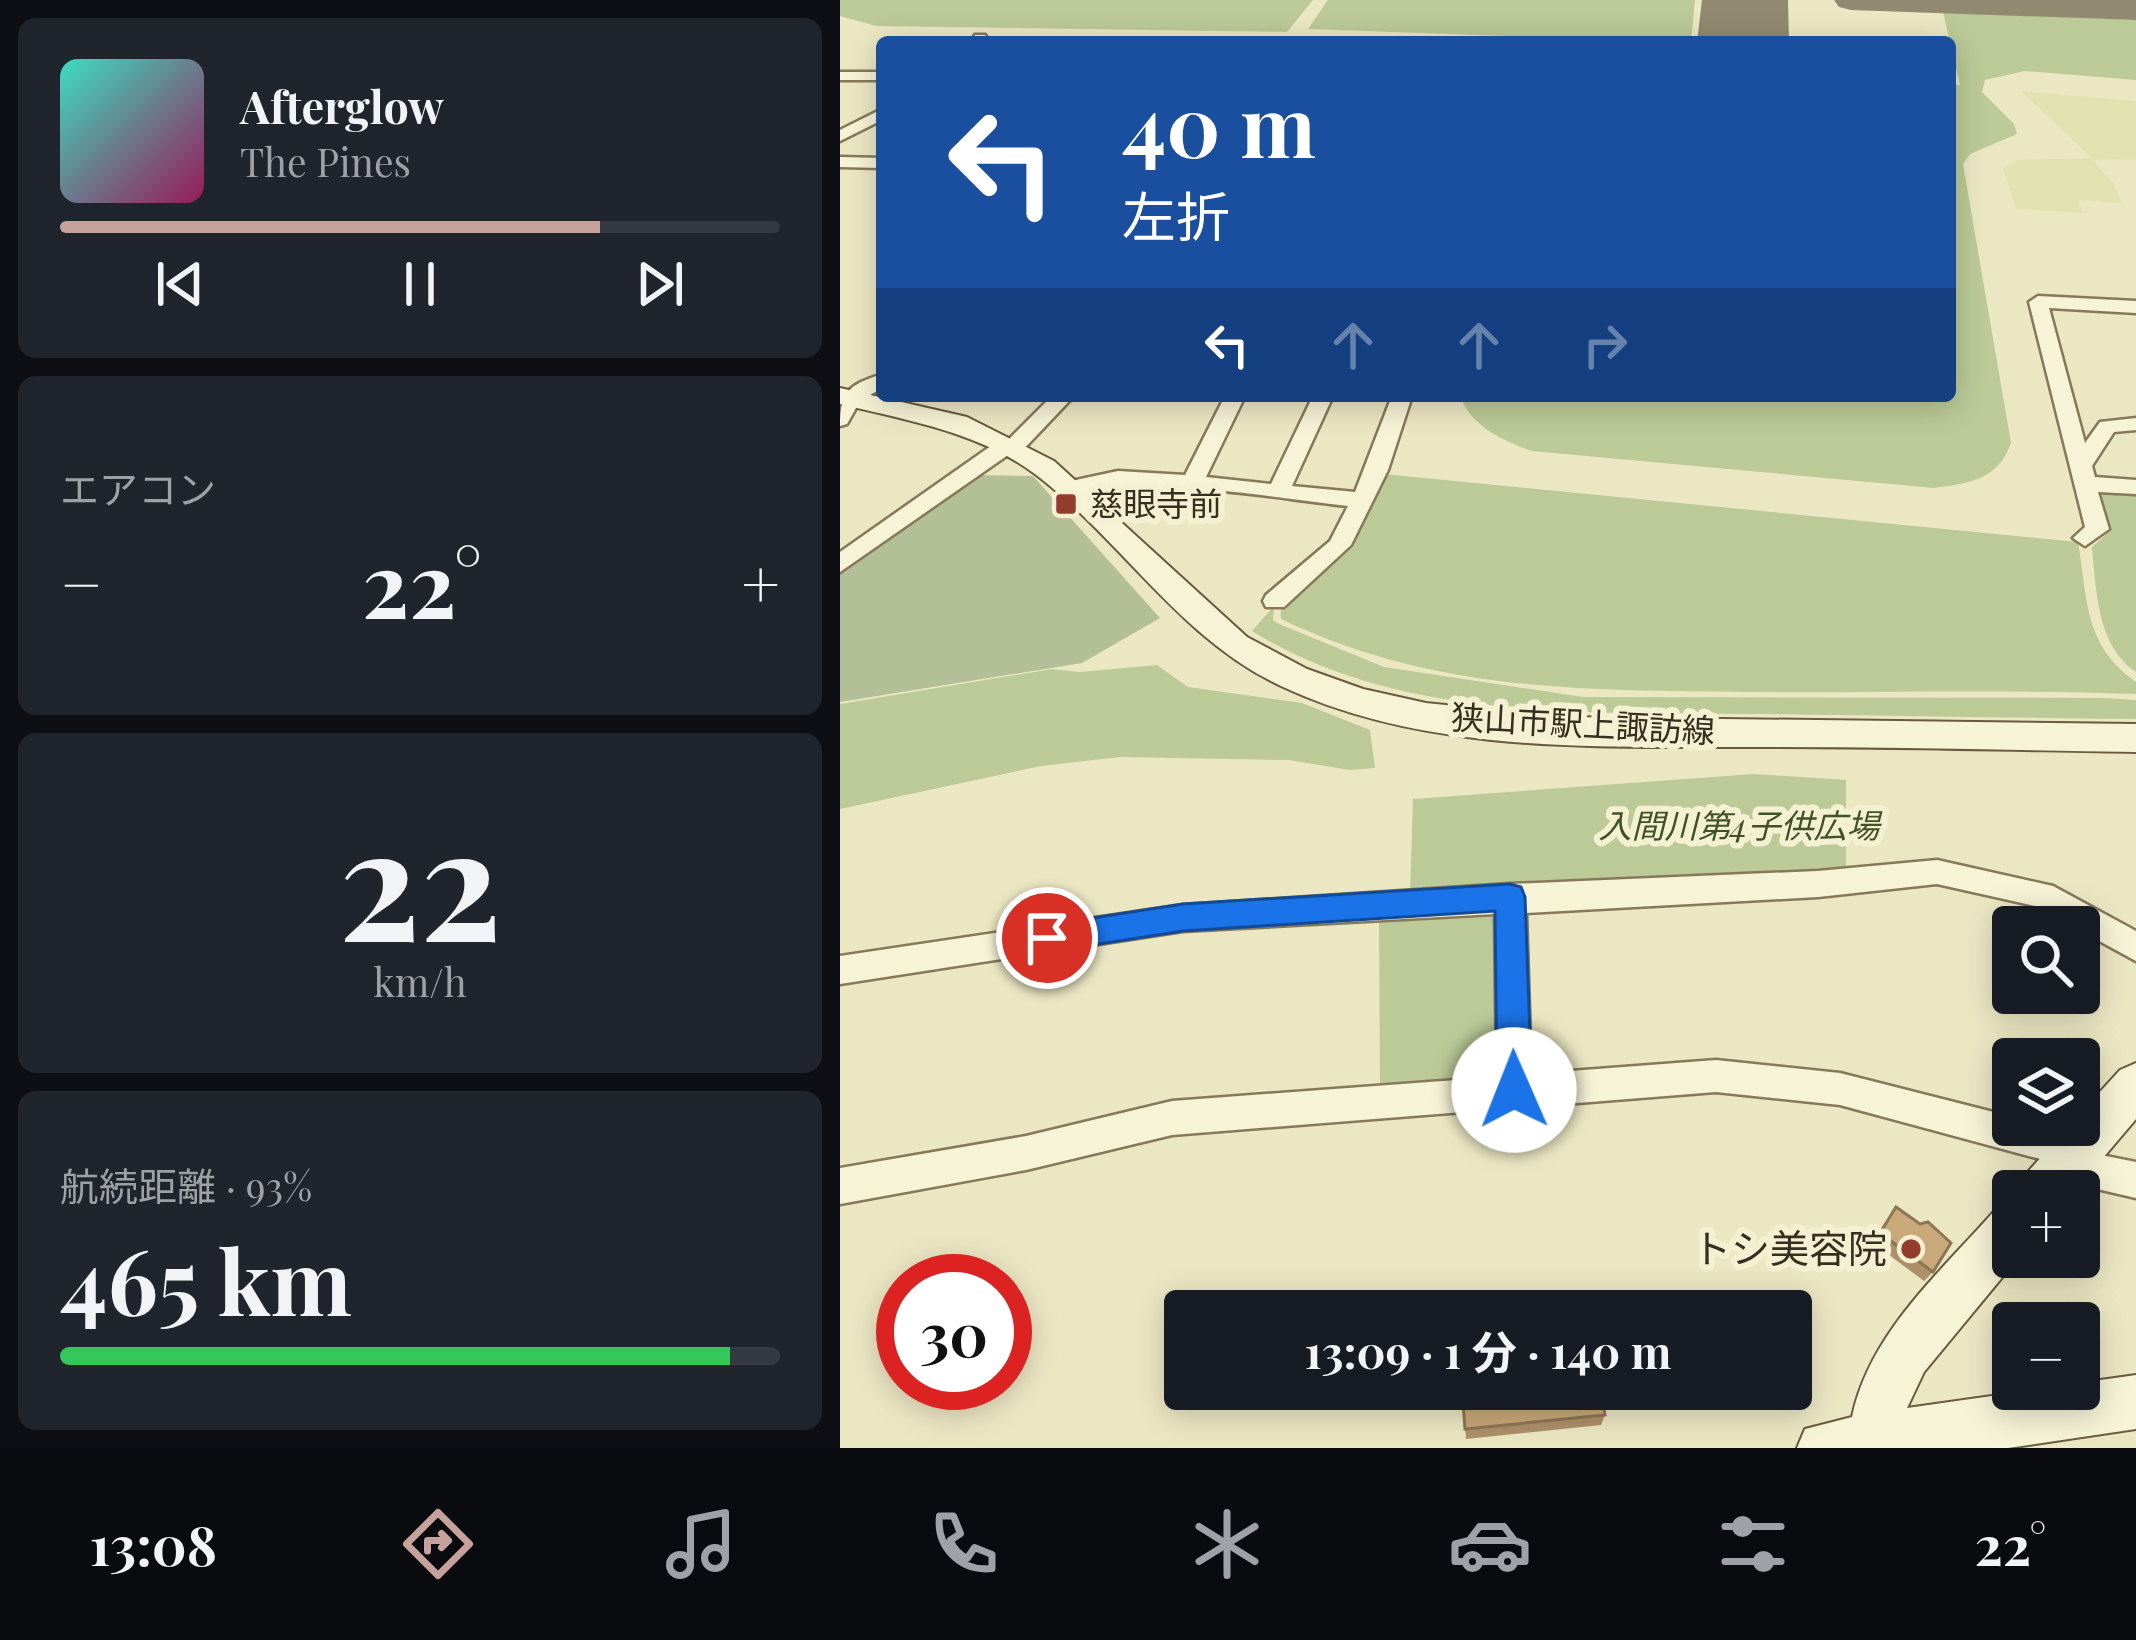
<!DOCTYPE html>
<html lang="ja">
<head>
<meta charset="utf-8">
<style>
  :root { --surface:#171b24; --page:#20242c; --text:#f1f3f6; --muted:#9ea1a6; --line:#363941; --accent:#c7a19b }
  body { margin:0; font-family:"Playfair Display","Noto Sans JP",serif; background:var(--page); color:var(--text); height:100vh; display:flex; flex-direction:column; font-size:45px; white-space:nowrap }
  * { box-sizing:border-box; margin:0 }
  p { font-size:39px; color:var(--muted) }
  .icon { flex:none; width:66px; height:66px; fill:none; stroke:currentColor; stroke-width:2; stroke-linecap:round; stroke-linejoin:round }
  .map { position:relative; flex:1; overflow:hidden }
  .sheet { display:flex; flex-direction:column; gap:18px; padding:18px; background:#0d0f14; width:840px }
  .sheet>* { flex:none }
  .banner { position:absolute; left:36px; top:36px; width:1080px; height:366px; border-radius:12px; box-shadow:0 6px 30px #0003; background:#1a4fa0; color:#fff; overflow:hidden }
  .controls { position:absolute; left:1152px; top:906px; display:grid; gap:24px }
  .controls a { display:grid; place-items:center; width:108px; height:108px; border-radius:12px; background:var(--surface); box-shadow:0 6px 30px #0003; font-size:60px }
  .speed { position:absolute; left:36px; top:1254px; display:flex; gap:24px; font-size:60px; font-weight:700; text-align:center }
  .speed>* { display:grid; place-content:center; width:156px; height:156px; border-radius:50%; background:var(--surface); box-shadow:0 6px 30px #0003; line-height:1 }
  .speed .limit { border:18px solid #d22; background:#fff; color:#111 }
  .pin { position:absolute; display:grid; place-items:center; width:102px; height:102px; color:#fff; margin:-51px; border:6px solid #fff; border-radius:50%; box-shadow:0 3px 12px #0007 }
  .me { position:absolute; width:132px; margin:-66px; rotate:359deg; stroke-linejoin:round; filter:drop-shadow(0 0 9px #0008) }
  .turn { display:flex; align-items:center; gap:42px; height:252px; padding:0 48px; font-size:54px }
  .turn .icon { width:156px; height:156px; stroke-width:2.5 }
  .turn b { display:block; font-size:84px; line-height:102px }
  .lanes { display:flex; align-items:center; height:114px; padding:0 48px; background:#0003; justify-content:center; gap:60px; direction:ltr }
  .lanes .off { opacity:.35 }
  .big { font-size:90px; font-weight:700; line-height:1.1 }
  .sheet .tile { flex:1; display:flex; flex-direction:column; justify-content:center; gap:18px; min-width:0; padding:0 42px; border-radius:18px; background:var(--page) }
  .sheet .dial { align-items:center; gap:0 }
  .dial b { font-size:156px; line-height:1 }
  .song { display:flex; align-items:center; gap:36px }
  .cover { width:144px; height:144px; border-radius:18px; background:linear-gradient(135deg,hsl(170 70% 55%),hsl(330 70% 35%)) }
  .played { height:12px; border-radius:6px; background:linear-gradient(90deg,var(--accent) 75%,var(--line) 75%) }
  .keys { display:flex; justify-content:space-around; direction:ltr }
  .heat { display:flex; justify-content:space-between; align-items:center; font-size:66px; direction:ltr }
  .charge { height:18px; border-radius:9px; background:linear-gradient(90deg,#34c759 93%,var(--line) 0) }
  .trip { position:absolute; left:324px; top:1290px; width:648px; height:120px; border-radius:12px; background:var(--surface); box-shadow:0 6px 30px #0003; font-weight:700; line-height:120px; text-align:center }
  .menu { display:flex; height:192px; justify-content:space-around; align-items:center; background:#090b0e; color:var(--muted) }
  .menu .icon { width:84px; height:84px }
  .menu .selected { color:var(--accent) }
  .menu b { font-size:54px; color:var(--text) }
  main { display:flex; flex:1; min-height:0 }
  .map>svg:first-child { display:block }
  .farmland { fill:#e1e2b0 }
  .green { fill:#bbca97 }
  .cemetery { fill:#b3bf96 }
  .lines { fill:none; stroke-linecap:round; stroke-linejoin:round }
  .taxiway { fill:#918a70; fill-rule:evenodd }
  .runway { fill:#918a70; fill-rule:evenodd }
  .street-casing { stroke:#86795a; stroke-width:5 }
  .secondary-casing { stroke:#685a3e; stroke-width:4 }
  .street { fill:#f7f3d6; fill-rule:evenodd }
  .secondary { fill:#f7f3d6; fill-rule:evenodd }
  .wall { fill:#ad9069 }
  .building { fill:#c9a87a; stroke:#8d7655; stroke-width:3 }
  .route { fill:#1a73e8; stroke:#114b97; stroke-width:3 }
  .poi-dot { fill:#933d2c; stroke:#f4f0d2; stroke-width:4.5 }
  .labels { text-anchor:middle; stroke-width:12; stroke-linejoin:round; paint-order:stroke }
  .poi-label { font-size:33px; fill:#362e1e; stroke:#f4f0d2; text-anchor:start }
  .street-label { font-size:33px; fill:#362e1e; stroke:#f4f0d2 }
  .park-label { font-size:33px; font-style:italic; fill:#3f5225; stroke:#f4f0d2 }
  .near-poi-label { font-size:39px; fill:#362e1e; stroke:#f4f0d2; text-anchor:end }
</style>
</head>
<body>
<main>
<section class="sheet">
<div class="tile">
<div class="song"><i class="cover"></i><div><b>Afterglow</b><p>The Pines</p></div></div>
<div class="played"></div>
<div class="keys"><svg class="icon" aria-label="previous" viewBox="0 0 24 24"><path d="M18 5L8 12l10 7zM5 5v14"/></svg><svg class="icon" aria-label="pause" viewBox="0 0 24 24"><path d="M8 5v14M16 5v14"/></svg><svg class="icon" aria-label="next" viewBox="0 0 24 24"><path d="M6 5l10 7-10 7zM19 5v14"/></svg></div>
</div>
<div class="tile"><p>エアコン</p>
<div class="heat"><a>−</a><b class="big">22°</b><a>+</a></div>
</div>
<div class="tile dial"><b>22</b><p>km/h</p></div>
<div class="tile"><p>航続距離 · 93%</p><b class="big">465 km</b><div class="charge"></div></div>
</section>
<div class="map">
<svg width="1296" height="1448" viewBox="0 0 1296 1448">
  <rect width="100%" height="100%" fill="#ece7c3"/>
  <path class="farmland" d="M1181,91L1296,101V159L1253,160L1273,183L1282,203L1238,200L1243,213L1176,209L1163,168L1177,160L1252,158Z"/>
  <path class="green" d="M0,0H473L447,32L36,26L0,16Z
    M488,0H855L851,42H707L695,37L468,29Z
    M1103,12L1296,20V80L1185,71L1145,80L1142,92L1174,124L1177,134L1130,154L1123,164L1171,443C1158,480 1130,483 1094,488L692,451C663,441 631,426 620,396H1110V85H1120Z
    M543,474L1238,542C1248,602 1244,645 1296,682V694C1166,689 1034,693 904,692C738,690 595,692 441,619C437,587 475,580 496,560C518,539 530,501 543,474Z
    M1261,490L1296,492V672C1258,647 1256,593 1252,547L1269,532L1258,493Z
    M434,606L433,620L439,624L544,667L743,697L1263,698L1296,700V719C1168,718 1038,715 911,714C746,712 559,722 412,631Z
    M317,665L348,687L462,703L530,730L535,768L510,770L449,760L280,757L201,766L0,809V704L212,669L239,672Z
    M914,774L1006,780V872L570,895L573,799Z
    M647,908L656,917L663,1066L652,1080L540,1084L539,917Z"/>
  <path class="cemetery" d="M132,475L193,476L320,618L242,663L0,702V568Z"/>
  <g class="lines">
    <path class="taxiway" d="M994,0H1296V20L1011,10L999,7Z"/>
    <path class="runway" d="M862,0H948L949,42H857Z"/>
    <g class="street-casing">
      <path id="street" d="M135,35H145L147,38L145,42H131Z
        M0,72H42V80H0Z
        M42,109V120L0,141V130Z
        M0,157L42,158V168L0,167Z
        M1198,296L1296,301V313L1209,308L1245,443L1260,422L1296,418V430L1274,432L1252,466L1255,477L1296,480V494L1258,492L1269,529L1245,546L1233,538L1245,527L1189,302Z
        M42,374V388L20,401L7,424L0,426C0,391 9,385 42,374Z
        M212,396H234L179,454L168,455L0,572V552L158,441L168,440Z
        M385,396H405L366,477L431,484L473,396H493L452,486L515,492L552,396H572L548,470L511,545L444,607H426L423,601L426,595L490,541L508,506C416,496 321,476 230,495L219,488L222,483L278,471L345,475Z
        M1097,860L1213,886L1296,931V961L1195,906L1097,884L978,897L686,913L691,1074L876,1060L1000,1073L1173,1117V1125H1202L1252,1140L1256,1154L1296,1162V1198L1214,1179L1211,1162L1000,1105L876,1092L332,1135L186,1170L0,1204V1168L186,1136L332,1101L657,1077L655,914L343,931L0,984V956L343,905L670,884L978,871Z"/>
    </g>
    <g class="secondary-casing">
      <path id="secondary" d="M0,388L127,417L214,461L407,637L467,669L523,689L586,703L724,717L1296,724V752C1172,750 1048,747 924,747C764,746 590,756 441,686C340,639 282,540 195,474C139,432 66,420 0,404Z
        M1296,1063V1119L1235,1191H1179L1186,1174L1230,1125H1239V1115L1280,1070Z
        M1173,1201V1257H1179L1084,1372L1067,1408L1201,1389H1239V1383L1296,1375V1429L1168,1448H957L965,1429L1012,1417C1030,1332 1101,1272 1156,1209Z"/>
    </g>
    <use href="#street" class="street"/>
    <use href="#secondary" class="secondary"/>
  </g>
  <path class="wall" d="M1056,1207L1093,1272L1084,1281L1033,1243Z
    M622,1389L765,1415L761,1425L626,1439Z
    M835,1389H873L868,1400L835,1394Z"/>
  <path class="building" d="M1056,1207L1080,1224L1088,1222L1111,1243L1093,1272L1040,1233Z
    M750,1307V1311H711Z
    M622,1389H761L765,1415L625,1429Z"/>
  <path class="route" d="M670,884L681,887L685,897L692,1090L687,1102L674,1107L662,1102L657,1090L655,911L343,931L207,952L196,948L192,938L196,929L207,925L343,904Z"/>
  <g class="poi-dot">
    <rect x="214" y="492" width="24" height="24" rx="6"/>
    <circle cx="1071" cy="1249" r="12"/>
  </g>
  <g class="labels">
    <g class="poi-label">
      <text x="250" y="516">慈眼寺前</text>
    </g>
    <g class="street-label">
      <text transform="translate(743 724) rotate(3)" y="12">狭山市駅上諏訪線</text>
    </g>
    <g class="park-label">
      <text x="899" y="838">入間川第4子供広場</text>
    </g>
    <g class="near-poi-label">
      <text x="1047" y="1263">トシ美容院</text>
    </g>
  </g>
</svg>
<div class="controls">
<a><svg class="icon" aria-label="search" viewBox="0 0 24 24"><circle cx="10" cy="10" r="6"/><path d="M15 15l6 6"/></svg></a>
<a><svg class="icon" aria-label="layers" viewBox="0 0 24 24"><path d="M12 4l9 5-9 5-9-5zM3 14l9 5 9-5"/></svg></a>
<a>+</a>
<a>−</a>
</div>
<div class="speed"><div class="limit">30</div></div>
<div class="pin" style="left:207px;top:938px;background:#d93025"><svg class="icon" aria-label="arrive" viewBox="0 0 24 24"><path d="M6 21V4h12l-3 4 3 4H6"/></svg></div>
<svg class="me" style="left:674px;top:1090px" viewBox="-20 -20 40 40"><circle r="19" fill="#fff"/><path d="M0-13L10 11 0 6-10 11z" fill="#1a73e8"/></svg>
<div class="trip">13:09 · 1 分 · 140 m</div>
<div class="banner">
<div class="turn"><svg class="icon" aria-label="left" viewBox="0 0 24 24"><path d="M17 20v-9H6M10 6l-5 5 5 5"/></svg><div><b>40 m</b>左折</div></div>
<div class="lanes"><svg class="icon" aria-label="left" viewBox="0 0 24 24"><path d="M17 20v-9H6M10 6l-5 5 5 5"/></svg><svg class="icon off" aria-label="ahead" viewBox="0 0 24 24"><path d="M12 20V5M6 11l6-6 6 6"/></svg><svg class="icon off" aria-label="ahead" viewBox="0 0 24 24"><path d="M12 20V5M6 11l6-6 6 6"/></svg><svg class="icon off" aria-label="right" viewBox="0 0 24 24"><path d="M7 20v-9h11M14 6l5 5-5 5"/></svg></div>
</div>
</div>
</main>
<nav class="menu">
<b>13:08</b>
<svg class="icon selected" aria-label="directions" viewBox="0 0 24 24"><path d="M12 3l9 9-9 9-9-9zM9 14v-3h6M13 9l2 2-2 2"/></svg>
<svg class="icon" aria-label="music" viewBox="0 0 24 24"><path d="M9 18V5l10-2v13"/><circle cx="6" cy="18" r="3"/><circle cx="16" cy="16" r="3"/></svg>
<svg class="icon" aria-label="phone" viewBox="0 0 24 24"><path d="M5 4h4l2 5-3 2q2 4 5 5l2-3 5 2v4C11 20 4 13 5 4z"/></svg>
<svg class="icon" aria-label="climate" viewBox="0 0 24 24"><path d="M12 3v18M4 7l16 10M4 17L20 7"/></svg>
<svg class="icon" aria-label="car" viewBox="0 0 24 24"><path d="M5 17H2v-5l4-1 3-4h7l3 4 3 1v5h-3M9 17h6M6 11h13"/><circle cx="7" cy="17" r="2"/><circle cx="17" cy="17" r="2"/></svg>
<svg class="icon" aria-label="filters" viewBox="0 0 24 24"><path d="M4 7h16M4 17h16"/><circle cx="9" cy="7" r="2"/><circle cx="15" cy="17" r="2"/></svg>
<b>22°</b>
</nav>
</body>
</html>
